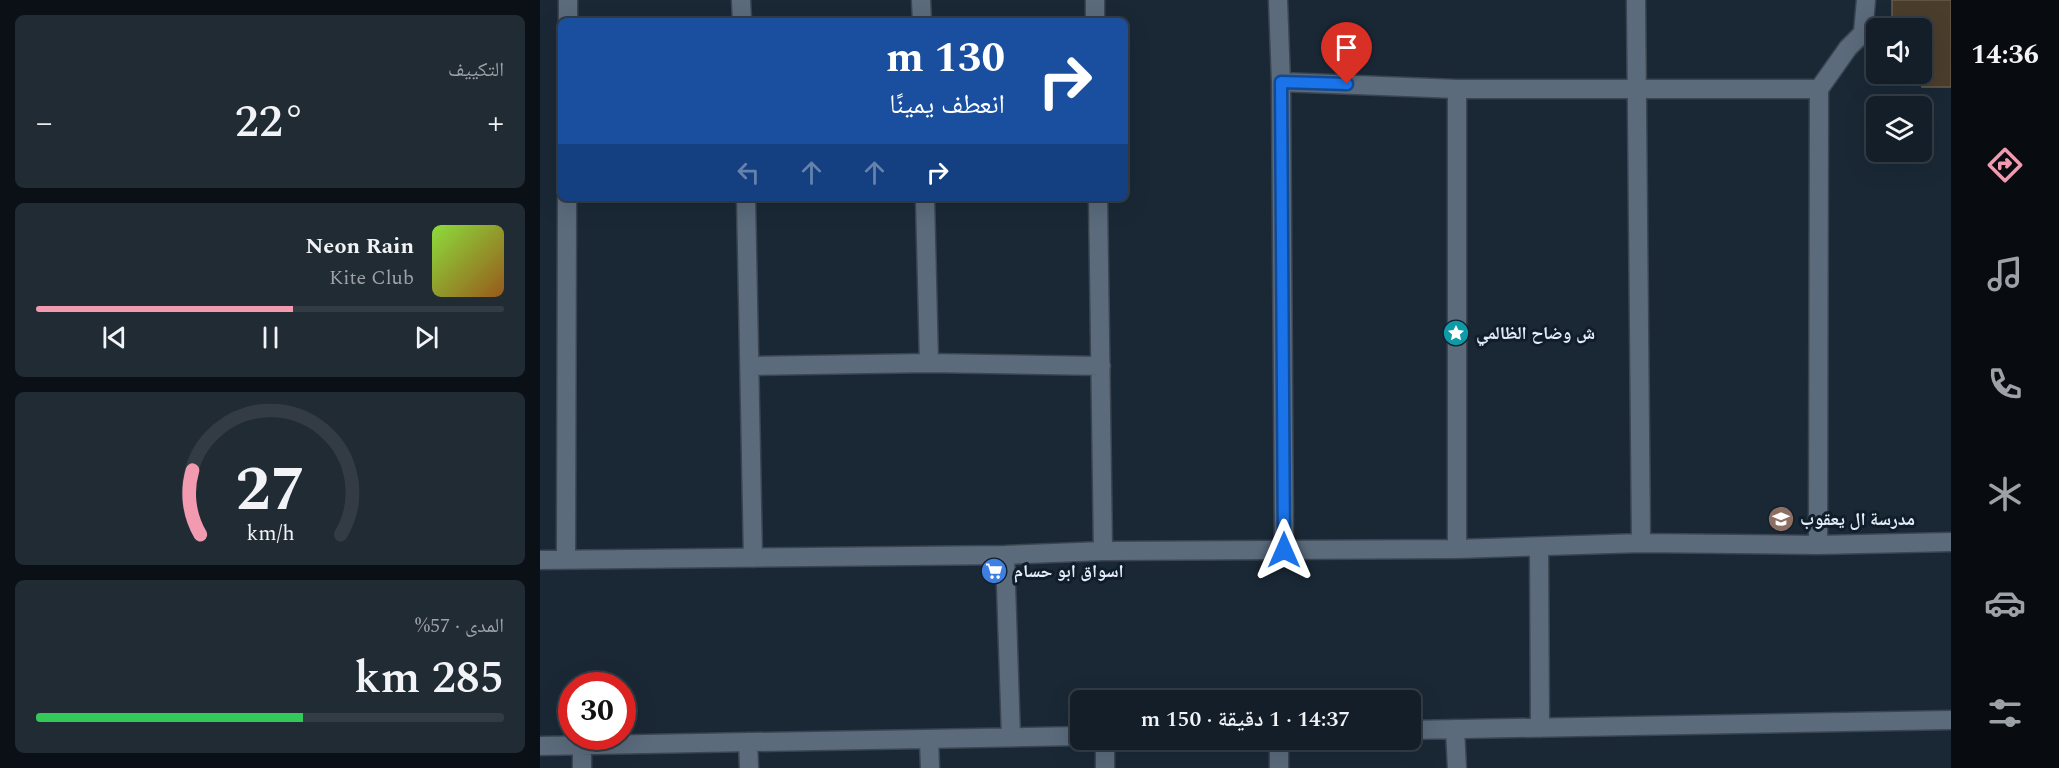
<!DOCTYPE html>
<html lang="ar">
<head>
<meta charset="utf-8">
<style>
  :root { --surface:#141e28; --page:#212b34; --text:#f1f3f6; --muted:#9da2a8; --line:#333c45; --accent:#f29aaf }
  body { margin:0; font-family:Spectral,"Noto Naskh Arabic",serif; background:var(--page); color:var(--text); direction:rtl; height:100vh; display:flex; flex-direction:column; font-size:22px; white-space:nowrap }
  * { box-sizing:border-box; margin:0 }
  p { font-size:20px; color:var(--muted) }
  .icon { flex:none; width:33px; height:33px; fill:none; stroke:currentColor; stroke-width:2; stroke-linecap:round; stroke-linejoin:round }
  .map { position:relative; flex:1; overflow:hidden; direction:ltr }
  .sheet { display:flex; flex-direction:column; gap:15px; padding:15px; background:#0b1016; width:540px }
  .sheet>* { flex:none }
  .guide { position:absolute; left:18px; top:18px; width:570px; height:183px; border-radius:9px; box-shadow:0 6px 24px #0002,0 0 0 2px var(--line); direction:rtl; background:#1a4fa0; color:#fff; overflow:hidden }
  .controls { position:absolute; left:1326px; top:18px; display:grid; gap:12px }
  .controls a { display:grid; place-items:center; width:66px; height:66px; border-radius:9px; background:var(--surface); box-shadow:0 6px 24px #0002,0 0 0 2px var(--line); font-size:30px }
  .speed { position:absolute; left:18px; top:672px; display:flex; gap:12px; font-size:30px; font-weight:700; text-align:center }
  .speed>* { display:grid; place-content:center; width:78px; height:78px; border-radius:50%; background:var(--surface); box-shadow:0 6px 24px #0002,0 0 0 2px var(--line); line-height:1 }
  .speed .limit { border:9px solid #d22; background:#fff; color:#111 }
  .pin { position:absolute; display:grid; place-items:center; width:51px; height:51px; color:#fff; margin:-62px -26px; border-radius:50% 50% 50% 0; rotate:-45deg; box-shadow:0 0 6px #0007 }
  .pin .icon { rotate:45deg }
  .me { position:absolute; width:66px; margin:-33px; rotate:0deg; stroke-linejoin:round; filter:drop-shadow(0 0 4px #0008) }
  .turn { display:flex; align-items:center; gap:21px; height:126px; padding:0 24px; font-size:27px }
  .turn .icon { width:78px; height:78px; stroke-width:2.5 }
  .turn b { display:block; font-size:42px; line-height:51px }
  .lanes { display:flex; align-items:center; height:57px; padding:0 24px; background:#0003; justify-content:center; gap:30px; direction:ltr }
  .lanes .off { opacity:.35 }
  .big { font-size:45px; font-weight:600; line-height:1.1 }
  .sheet .widget { flex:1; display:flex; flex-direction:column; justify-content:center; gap:9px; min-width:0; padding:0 21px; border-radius:9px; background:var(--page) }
  .sheet .dial { align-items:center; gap:0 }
  .dial svg { height:156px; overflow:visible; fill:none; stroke:var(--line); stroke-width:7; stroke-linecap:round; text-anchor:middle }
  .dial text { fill:var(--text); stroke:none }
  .song { display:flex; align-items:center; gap:18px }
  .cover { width:72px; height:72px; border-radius:9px; background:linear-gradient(135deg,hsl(90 70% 55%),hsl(30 70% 35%)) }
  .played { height:6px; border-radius:3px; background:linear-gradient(90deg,var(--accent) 55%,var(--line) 55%) }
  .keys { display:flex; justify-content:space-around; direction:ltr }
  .heat { display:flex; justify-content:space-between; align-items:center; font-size:33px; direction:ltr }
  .charge { height:9px; border-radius:4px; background:linear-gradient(90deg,#34c759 57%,var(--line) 0) }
  .trip { position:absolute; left:530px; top:690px; width:351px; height:60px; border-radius:9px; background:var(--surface); box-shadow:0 6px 24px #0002,0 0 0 2px var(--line); font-weight:600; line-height:60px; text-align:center; direction:rtl }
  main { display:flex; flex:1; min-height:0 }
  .tab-bar { display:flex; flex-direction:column; width:108px; justify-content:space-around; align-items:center; background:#080c10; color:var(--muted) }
  .tab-bar .icon { width:42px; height:42px }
  .tab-bar .selected { color:var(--accent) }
  .tab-bar b { font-size:27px; color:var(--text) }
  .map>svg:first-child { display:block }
  .building { fill:#4b3d2c; stroke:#6a5b4a; stroke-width:1.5 }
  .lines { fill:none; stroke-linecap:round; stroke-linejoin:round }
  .minor-casing { stroke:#3a4551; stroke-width:21 }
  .minor { stroke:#5b6b7c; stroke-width:18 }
  .route-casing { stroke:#114b97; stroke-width:15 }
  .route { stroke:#1a73e8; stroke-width:10 }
  .labels { text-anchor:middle; stroke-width:6; stroke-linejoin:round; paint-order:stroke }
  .poi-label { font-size:18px; font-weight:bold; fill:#e4edf7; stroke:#101e2c; text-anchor:start }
</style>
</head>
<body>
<main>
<nav class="tab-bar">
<b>14:36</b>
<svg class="icon selected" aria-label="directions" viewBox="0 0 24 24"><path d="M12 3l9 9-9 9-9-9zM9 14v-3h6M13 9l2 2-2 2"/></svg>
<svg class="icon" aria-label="music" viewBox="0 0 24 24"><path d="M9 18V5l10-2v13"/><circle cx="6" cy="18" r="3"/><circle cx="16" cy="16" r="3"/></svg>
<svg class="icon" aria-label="phone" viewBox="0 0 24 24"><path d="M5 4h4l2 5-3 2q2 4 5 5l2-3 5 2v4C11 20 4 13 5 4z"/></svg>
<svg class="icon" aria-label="climate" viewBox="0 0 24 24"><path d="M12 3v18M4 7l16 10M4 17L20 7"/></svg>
<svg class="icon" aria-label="car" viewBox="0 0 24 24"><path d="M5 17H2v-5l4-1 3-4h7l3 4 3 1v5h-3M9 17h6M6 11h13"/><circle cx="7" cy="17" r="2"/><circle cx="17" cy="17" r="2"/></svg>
<svg class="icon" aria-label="filters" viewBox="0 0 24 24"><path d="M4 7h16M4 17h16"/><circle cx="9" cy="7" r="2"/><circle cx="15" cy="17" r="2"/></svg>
</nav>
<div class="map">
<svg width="1411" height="768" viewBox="0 0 1411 768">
  <rect width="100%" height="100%" fill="#1a2836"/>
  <path class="building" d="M1352,0H1411V87H1382V28H1352Z"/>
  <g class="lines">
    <g class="minor-casing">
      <path id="minor" d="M201,0L202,21
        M381,0L382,21
        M555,0V21
        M738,0L741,82L744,550
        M1096,0L1101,543
        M28,21V0
        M741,82L917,89H1279
        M917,89V549
        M206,198L213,558
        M385,198L389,363
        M558,198L563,551
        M211,366L389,363L561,366
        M1278,545L1279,89L1308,48L1323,33L1326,0
        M999,547L1000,728
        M465,555L471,737
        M26,559L27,198
        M0,560L465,555L563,551L917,549L1101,543L1278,545L1411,542
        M915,729L917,768
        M870,730L1411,720
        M389,739L390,768
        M565,740V768
        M739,740V768
        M208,742L209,768
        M0,746L540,736
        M42,768V744"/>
    </g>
    <use href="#minor" class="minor"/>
  </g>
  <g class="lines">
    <g class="route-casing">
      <path id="route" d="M744,550L741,82L807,84"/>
    </g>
    <use href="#route" class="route"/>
  </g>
  <defs>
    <g id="sight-disc" transform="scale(1.35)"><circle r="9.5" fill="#0f9aa8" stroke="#101e2c"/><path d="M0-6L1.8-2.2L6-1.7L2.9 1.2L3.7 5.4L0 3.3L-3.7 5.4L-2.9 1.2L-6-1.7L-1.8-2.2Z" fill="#fff"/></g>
    <g id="school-disc" transform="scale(1.35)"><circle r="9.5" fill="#8d6e63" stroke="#101e2c"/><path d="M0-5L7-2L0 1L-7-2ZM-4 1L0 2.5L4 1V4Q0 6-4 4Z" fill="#fff"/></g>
    <g id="supermarket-disc" transform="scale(1.35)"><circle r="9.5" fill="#3f7fe0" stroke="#101e2c"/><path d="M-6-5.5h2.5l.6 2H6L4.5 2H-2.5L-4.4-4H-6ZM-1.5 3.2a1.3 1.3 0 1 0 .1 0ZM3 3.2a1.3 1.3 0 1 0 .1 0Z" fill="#fff"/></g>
  </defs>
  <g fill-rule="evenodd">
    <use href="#sight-disc" x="916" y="333"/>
    <use href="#school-disc" x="1241" y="519"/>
    <use href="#supermarket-disc" x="454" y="571"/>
  </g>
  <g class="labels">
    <g class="poi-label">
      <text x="936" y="339">ش وضاح الظالمي</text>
      <text x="1260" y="525">مدرسة ال يعقوب</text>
      <text x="474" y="577">اسواق ابو حسام</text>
    </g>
  </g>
</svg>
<div class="controls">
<a><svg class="icon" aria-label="sound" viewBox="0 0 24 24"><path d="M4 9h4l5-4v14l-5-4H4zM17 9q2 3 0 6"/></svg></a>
<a><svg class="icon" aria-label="layers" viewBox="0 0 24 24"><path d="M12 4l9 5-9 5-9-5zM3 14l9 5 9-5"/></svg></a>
</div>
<div class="speed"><div class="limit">30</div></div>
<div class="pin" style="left:807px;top:84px;background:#d93025"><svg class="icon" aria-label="arrive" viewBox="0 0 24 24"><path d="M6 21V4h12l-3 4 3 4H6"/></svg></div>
<svg class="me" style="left:744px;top:550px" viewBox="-20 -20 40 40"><path d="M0-17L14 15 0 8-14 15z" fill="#1a73e8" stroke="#fff" stroke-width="4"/></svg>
<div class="trip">14:37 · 1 دقيقة · 150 m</div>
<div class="guide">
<div class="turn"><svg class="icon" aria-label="right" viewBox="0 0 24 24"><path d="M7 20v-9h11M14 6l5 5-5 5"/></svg><div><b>130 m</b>انعطف يمينًا</div></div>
<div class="lanes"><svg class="icon off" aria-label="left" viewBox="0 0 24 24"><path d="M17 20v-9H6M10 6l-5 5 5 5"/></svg><svg class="icon off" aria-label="ahead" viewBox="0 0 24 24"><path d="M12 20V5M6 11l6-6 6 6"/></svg><svg class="icon off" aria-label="ahead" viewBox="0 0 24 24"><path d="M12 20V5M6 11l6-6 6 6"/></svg><svg class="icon" aria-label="right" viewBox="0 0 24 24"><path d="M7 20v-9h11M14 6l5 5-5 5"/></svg></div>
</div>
</div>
<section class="sheet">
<div class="widget"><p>التكييف</p>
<div class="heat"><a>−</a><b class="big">22°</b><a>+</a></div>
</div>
<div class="widget">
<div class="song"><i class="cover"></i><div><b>Neon Rain</b><p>Kite Club</p></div></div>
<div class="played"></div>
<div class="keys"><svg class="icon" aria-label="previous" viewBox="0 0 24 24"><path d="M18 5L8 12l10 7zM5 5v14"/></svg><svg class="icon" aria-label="pause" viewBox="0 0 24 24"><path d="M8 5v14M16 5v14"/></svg><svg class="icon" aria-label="next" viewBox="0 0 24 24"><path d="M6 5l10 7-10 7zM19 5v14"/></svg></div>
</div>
<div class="widget dial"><svg viewBox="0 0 100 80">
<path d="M14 69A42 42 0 1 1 86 69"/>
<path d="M14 69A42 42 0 0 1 10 36" stroke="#f29aaf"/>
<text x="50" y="56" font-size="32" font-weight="700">27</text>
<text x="50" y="72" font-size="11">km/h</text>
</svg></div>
<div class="widget"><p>المدى · 57%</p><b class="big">285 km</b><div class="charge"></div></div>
</section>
</main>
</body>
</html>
